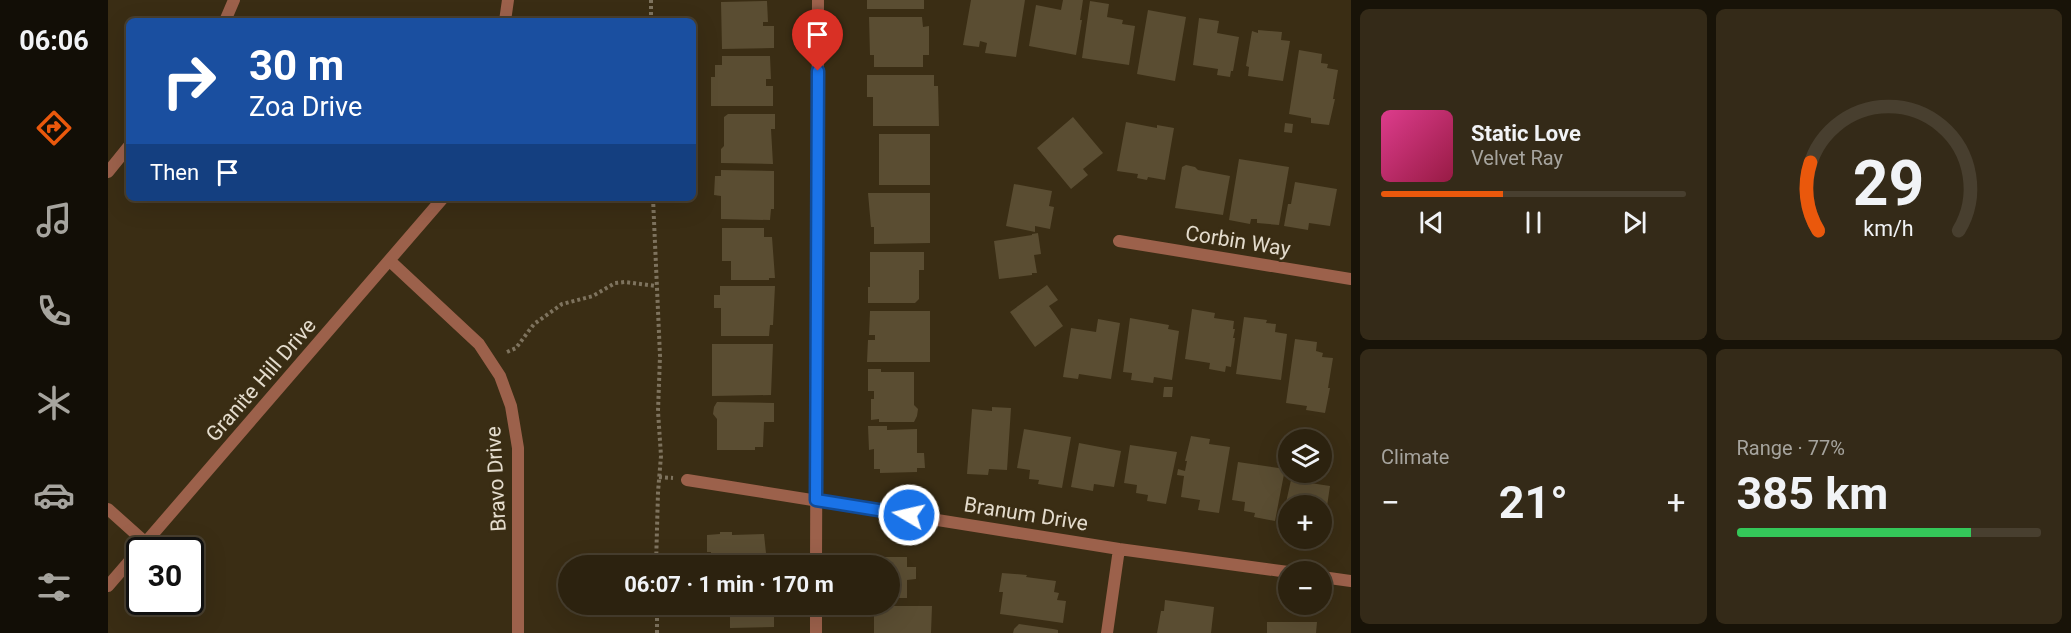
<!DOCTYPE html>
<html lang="en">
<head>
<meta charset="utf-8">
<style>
  :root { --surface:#2c220f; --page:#342a18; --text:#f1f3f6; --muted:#a6a49e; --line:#483f2f; --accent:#ea580c }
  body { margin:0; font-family:Roboto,sans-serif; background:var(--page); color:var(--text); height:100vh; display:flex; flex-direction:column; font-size:22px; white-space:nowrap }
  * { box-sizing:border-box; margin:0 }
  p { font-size:20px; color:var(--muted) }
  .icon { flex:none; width:33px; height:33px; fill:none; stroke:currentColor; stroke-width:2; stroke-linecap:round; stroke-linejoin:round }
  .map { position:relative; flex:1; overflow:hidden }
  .details { display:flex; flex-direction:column; gap:9px; padding:9px; background:#181308; width:720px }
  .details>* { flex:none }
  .hud { position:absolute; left:18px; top:18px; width:570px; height:183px; border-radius:9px; box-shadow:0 6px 24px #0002,0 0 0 2px var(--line); background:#1a4fa0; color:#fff; overflow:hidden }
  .tools { position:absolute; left:1170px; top:429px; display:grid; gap:12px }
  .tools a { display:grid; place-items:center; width:54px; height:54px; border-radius:50%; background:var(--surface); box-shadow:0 6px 24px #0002,0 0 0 2px var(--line); font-size:30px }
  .speed { position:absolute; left:18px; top:537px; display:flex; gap:12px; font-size:30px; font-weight:700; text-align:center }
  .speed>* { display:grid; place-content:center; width:78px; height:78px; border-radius:50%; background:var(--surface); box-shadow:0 6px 24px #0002,0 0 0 2px var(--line); line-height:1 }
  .speed .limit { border:3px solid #111; border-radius:9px; background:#fff; color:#111 }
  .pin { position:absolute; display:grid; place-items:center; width:51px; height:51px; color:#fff; margin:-62px -26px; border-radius:50% 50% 50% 0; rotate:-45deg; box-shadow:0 0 6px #0007 }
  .pin .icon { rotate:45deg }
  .me { position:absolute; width:66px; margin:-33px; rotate:279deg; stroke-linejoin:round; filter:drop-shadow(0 0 4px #0008) }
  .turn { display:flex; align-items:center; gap:21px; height:126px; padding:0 24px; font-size:27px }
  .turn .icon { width:78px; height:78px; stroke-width:2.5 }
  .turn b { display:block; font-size:42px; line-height:51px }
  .then { display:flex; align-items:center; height:57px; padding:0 24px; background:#0003; gap:12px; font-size:22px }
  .big { font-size:45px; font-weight:700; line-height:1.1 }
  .details .tile { flex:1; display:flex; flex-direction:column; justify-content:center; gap:9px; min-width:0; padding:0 21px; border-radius:9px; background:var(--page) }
  .details .dial { align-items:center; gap:0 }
  .dial svg { height:156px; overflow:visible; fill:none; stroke:var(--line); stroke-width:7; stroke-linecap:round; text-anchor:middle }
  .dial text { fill:var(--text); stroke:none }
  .song { display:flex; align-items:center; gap:18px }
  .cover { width:72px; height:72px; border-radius:9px; background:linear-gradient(135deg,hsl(330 70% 55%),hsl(340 70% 35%)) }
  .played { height:6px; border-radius:3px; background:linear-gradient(90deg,var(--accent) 40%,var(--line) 40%) }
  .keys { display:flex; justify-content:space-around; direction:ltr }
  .heat { display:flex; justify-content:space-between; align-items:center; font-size:33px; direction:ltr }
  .charge { height:9px; border-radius:4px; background:linear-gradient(90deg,#34c759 77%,var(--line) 0) }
  .details .tiles { flex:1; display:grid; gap:9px; grid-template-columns:repeat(2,1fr) }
  .trip { position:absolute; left:450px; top:555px; width:342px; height:60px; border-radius:30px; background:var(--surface); box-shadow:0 6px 24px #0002,0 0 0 2px var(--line); font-weight:700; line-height:60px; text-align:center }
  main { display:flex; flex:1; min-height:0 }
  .menu { display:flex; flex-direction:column; width:108px; justify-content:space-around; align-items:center; background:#120e06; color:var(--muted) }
  .menu .icon { width:42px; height:42px }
  .menu .current { color:var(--accent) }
  .menu b { font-size:27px; color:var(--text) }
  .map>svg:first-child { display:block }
  .building { fill:#5a4d32 }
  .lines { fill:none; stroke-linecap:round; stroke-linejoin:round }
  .path { stroke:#7e735e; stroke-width:4; stroke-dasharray:3 3; stroke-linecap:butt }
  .street { stroke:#9c614b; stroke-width:12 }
  .route-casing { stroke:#114b97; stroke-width:15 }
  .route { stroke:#1a73e8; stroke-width:10 }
  .labels { text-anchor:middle; stroke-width:5; stroke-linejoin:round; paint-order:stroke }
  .street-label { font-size:21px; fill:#e4dccd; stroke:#3a2d14 }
</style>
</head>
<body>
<main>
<nav class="menu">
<b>06:06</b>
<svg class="icon current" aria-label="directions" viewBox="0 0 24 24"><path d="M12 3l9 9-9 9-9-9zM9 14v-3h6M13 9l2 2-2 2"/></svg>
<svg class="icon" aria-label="music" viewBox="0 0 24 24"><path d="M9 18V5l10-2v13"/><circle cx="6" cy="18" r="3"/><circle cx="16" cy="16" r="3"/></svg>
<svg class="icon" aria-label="phone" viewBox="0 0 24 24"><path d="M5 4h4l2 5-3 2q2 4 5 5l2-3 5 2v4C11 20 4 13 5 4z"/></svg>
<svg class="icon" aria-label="climate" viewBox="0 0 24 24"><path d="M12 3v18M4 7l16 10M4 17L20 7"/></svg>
<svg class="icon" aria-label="car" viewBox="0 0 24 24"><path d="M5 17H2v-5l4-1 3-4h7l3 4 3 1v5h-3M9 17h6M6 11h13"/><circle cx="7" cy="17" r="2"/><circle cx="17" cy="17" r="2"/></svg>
<svg class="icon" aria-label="filters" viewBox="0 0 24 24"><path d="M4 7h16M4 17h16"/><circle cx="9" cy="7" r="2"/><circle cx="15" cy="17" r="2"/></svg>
</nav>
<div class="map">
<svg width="1243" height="633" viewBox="0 0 1243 633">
  <rect width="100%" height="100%" fill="#3a2d14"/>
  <path class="building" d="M759,0H816V9H759Z
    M863,0H917L908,57L877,53L879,43L872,41L871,47L855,45Z
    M955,0H975L972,20H974L968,55L921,46L928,5L953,10Z
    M659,1L660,22H655V26H666V48L614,49L613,2Z
    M982,1L1001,4L999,17L1015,20L1014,24L1027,26L1021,65L974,58Z
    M1040,10L1078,17L1067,81L1029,74Z
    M761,17H814L815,27L821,26V55H815V67H766V55H762Z
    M1091,18L1111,21L1109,33L1131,37L1125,71H1123L1122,77L1109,75L1110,69L1085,65Z
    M1150,30L1174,32L1173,40L1182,41L1175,81L1140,76L1141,67L1138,66L1144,31L1150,33Z
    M1191,50L1214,54L1213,63L1220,64L1219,68L1230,70L1225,99H1227L1221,125L1203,123V118L1181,114Z
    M614,56H662L663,79H658V86H665V106H603V77H607V65H614Z
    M759,75H826V86H830L831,126H765V97H759Z
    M620,114H667V129H663L665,164L613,163V149L616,146V117Z
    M965,117L995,153L975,169L980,175L963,189L929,148Z
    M1018,122L1049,128V125L1066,128L1057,180L1040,177L1039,180L1029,178L1030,174L1009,171Z
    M1177,123L1185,124L1184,133L1176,132Z
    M771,134H822V185H771Z
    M1131,159L1181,167L1171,225L1149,223V219H1143L1142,224L1121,220Z
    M1078,165L1087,167L1090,170L1122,176L1115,215L1067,208L1074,167Z
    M613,170L666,171V209H663L662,220L613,219V196L606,195L607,176H613Z
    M1187,182L1229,189L1222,226L1201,223L1200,230L1176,226L1180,204H1183Z
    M906,184L944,191L941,206L946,207L942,229L927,226V232L898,226Z
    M760,193H822V243L766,244V227H763Z
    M614,228H656V237H664L667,278H661V280H623V261H614Z
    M930,233L933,254L926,255L929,273H924V275L891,279L886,241L924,235V234Z
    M762,252H816V270H811V299L807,303H760V287H762Z
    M939,285L950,300L941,306L955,326L927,347L902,312Z
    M612,286H667L665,325H662L661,336H613V308H606V295H612Z
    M1084,309L1107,313L1106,318L1126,321L1125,329H1127L1125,338H1127L1123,367L1118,366L1117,372L1101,369L1102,363L1077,359Z
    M762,311H822V362H759L760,340H767V335H761Z
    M1136,317L1159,320L1158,323L1168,324L1167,332L1179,334L1173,380L1128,374Z
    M1022,318L1061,325L1060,329L1071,331L1064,380L1046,377L1045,383L1023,380L1024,373L1015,372Z
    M990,319L1012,323L1003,379L971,374L970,379L955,377L963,328L988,332Z
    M1187,339L1209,342L1208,351L1215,353L1214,357L1225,358L1220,388H1222L1217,413L1198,410L1199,406L1178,403Z
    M604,344H665L663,395L604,396Z
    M760,369H773V372H806V405L810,409L809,416L806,422H771V419L763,420V399H766V391H760Z
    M1056,387H1065L1064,397H1055Z
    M609,402L666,403V422H656L655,447H647V450H609V419L605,414L606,407Z
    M884,407L903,408L899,470L881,469L880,475L859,474L864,409L884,411Z
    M760,426H779V430L809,429V453H816L817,468H809V472L772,473V469H766V449L761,450Z
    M916,429L963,437L954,488L930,484L931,480L921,479L922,470L909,468Z
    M1083,436L1102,439L1101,444L1122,447L1111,513L1090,510L1092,500L1073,497L1076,476L1069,475L1070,469L1077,471L1079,461H1077Z
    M971,443L1013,451L1006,487L986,484L985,491L963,487Z
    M1022,445L1069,452L1058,504L1039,501L1040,495L1028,493L1029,485L1016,483Z
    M1130,462L1177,469L1167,521L1146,517L1147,513L1136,511L1137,502L1124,500Z
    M1183,480L1222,486L1217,520L1214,519V506H1180V522L1174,521Z
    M612,532H624V535L656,534L658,553H667V566H603V552H599V535L612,534Z
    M769,557H799V567H808V579L799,580V598H782V566H769Z
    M894,573L919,575L918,577L948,581L946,592L951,593L949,600L958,601L955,623L892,614L895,592H891Z
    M1057,600L1106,607L1103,633H1049L1053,611H1056Z
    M622,604L666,606V627L622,628Z
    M776,606H824L823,633H766V607Z
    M1159,622H1209L1208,633H1159Z
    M911,624L945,629L950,630V633H905L906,629Z"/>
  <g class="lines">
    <path class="path" d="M543,0V21
      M545,198L552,356L550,411L553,456L550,492L548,566
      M399,352L408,348L426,324L454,304L485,296L507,283L517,282L548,286
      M551,477L565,478
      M549,633V604"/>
    <path class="street" d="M117,21L126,0
      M397,21L400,0
      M0,172L21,146
      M1011,241L1243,279
      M282,261L371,344L392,376L403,406L410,448V633
      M579,480L1011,549L1180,572
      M0,509L38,543
      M708,566L710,0
      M1214,577L1243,581
      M0,586L335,198
      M708,604V633
      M999,633L1011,549"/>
  </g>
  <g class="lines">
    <g class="route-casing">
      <path id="route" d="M710,71L708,500L801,515"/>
    </g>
    <use href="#route" class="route"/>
  </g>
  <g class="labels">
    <g class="street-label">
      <text transform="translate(1130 241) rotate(9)" y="7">Corbin Way</text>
      <text transform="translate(153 380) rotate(-49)" y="7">Granite Hill Drive</text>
      <text transform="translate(388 479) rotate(-93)" y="7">Bravo Drive</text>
      <text transform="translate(918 514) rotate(9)" y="7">Branum Drive</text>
    </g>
  </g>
</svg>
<div class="tools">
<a><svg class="icon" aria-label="layers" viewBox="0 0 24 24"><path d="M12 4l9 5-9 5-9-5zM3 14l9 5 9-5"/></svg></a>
<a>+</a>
<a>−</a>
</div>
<div class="speed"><div class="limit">30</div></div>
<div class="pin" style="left:710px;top:71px;background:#d93025"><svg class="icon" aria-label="arrive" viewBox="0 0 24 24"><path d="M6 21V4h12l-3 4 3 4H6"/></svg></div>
<svg class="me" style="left:801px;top:515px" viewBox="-20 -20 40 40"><circle r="17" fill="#1a73e8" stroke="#fff" stroke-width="3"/><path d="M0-11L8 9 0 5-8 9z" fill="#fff"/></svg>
<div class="trip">06:07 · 1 min · 170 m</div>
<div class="hud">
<div class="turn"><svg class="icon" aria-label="right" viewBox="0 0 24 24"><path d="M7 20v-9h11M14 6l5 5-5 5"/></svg><div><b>30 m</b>Zoa Drive</div></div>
<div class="then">Then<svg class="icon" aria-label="arrive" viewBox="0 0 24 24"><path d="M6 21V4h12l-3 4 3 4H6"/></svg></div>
</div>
</div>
<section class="details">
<div class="tiles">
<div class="tile">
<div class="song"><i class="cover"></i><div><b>Static Love</b><p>Velvet Ray</p></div></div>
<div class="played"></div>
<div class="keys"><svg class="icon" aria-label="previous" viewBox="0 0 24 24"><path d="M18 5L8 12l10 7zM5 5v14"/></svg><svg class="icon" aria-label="pause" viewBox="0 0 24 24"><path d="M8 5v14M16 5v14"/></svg><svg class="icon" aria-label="next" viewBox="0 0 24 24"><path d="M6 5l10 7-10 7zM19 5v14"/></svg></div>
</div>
<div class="tile dial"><svg viewBox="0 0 100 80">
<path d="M14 69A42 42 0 1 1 86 69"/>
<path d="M14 69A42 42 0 0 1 10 34" stroke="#ea580c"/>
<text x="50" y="56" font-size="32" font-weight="700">29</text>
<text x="50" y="72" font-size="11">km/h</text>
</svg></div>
<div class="tile"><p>Climate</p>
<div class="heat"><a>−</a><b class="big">21°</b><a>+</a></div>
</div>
<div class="tile"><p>Range · 77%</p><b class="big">385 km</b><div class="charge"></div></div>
</div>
</section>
</main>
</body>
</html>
